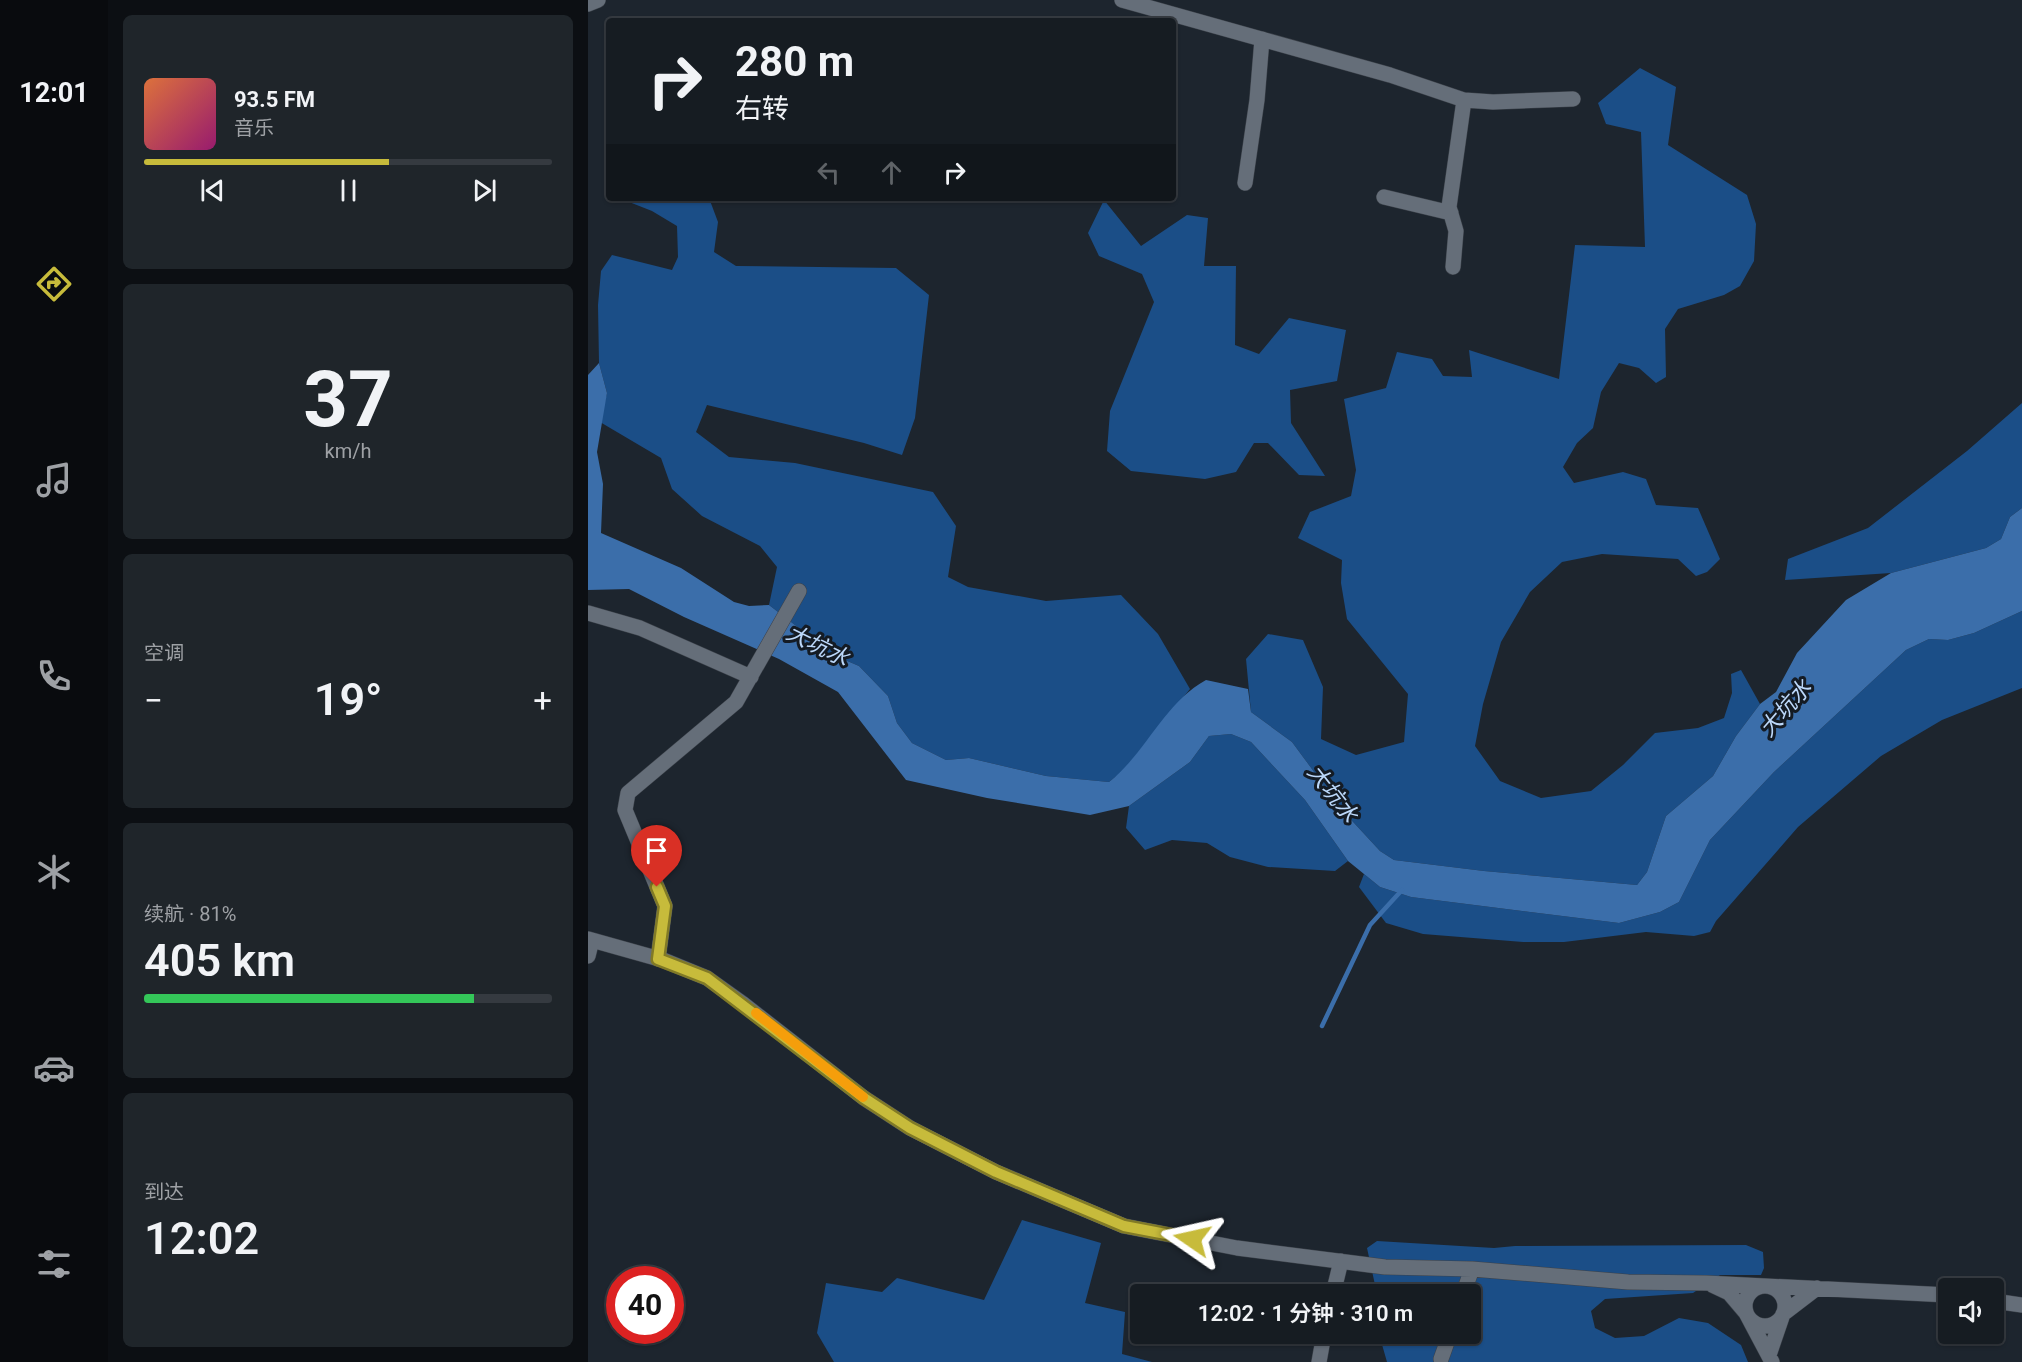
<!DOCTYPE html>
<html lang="zh">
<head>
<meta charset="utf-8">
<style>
  :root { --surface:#161c22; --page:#1f252a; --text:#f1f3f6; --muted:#9ea1a5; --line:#353a40; --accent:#c7bb3b }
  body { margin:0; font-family:Roboto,"Noto Sans SC",sans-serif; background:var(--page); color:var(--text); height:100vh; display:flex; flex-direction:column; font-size:22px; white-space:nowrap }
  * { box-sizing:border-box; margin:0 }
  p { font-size:20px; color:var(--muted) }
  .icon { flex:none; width:33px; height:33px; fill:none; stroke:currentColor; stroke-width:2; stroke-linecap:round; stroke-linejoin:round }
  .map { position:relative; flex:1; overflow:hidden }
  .sheet { display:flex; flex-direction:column; gap:15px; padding:15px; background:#0c0f13; width:480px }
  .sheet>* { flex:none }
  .banner { position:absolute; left:18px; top:18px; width:570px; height:183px; border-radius:6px; box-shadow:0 2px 4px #0004,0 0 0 2px var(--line); background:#161c22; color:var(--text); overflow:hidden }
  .fabs { position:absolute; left:1350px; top:1278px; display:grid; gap:12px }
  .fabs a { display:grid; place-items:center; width:66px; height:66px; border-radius:6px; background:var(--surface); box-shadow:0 2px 4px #0004,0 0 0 2px var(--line); font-size:30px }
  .speed { position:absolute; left:18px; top:1266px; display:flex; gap:12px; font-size:30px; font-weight:700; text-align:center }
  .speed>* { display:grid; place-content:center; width:78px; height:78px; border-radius:50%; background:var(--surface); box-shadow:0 2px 4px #0004,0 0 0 2px var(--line); line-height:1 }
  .speed .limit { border:9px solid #d22; background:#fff; color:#111 }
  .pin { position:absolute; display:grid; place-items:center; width:51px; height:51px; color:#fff; margin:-62px -26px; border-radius:50% 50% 50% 0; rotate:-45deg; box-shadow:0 0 6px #0007 }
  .pin .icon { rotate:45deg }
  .me { position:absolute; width:66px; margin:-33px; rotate:281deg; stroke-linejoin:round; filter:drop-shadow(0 0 4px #0008) }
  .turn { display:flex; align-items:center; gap:21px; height:126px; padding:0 30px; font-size:27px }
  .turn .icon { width:78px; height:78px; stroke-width:2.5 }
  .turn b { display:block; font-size:42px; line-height:51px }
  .lanes { display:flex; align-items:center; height:57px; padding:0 30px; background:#0003; justify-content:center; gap:30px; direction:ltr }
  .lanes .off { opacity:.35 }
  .big { font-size:45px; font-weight:600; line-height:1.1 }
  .sheet .card { flex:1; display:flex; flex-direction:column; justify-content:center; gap:9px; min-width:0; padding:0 21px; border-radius:9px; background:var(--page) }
  .sheet .dial { align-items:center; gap:0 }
  .dial b { font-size:78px; line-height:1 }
  .song { display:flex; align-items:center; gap:18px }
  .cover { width:72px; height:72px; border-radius:9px; background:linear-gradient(135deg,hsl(20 70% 55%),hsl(320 70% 35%)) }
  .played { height:6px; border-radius:3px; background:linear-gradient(90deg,var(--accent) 60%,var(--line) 60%) }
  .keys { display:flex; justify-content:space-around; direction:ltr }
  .heat { display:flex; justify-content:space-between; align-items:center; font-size:33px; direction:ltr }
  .charge { height:9px; border-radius:4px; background:linear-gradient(90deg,#34c759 81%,var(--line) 0) }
  .trip { position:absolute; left:542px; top:1284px; width:351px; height:60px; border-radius:6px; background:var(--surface); box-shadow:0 2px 4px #0004,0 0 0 2px var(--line); font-weight:600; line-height:60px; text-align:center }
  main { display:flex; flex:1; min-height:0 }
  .menu { display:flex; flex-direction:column; width:108px; justify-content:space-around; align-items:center; background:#090b0e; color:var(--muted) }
  .menu .icon { width:42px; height:42px }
  .menu .selected { color:var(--accent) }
  .menu b { font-size:27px; color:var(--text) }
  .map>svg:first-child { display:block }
  .forest { fill:#1b4e87 }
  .water { fill:#3b6eaa }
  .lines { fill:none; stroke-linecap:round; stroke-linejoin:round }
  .stream { stroke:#3b6eaa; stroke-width:4.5 }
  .minor-casing { stroke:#3c424a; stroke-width:16 }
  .minor { stroke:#656e79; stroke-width:15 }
  .route-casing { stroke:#817a26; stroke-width:15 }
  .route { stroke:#c7bb3b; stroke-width:10 }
  .slow { stroke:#f59e0b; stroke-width:10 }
  .labels { text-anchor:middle; stroke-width:6; stroke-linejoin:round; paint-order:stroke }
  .water-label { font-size:22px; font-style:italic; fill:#bcd8fa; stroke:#141b24 }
</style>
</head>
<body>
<main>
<nav class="menu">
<b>12:01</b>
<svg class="icon selected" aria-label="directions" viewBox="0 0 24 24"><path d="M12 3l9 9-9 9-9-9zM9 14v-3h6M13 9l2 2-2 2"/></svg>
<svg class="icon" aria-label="music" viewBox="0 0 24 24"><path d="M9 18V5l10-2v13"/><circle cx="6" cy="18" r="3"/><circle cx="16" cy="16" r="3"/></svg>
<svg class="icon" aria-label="phone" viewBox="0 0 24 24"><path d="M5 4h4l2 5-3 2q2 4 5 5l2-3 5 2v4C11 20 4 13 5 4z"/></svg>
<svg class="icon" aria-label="climate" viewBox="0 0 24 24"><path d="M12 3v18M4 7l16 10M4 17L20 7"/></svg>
<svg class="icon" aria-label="car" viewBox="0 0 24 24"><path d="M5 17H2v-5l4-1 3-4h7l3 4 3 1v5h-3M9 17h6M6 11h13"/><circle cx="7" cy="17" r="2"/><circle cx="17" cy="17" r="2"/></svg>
<svg class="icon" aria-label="filters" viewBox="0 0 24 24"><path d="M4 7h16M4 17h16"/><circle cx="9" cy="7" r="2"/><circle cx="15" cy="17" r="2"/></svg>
</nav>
<section class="sheet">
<div class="card">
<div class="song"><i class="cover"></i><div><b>93.5 FM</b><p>音乐</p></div></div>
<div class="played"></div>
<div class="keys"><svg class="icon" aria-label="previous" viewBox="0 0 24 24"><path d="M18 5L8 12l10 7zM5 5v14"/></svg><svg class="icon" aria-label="pause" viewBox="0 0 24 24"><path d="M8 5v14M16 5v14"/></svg><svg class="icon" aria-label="next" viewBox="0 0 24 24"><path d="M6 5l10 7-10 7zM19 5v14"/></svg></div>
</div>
<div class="card dial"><b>37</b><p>km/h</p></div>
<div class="card"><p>空调</p>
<div class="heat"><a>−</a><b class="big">19°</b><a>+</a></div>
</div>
<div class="card"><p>续航 · 81%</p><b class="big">405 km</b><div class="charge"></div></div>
<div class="card"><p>到达</p><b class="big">12:02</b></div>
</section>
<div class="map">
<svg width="1434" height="1362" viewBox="0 0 1434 1362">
  <rect width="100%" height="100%" fill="#1d252e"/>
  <path class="forest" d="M1052,68L1088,87L1080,145L1159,195L1168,224L1166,261L1152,286L1136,295L1090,309L1077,329L1078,377L1068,383L1051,368L1031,363L1013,392L1005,428L989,443L975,467L986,483L1035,472L1058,479L1068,505L1110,508L1132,559L1119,572L1108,576L1090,559L1014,554L974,562L942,592L913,642L895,704L887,746L912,781L953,798L1003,791L1035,765L1067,733L1110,728L1136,718L1144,693L1143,674L1153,670L1172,704L1148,736L1125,776L1078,816L1059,872L1049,885L896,871L806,860L792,851L755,811L704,742L663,712L658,659L680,634L715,640L735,687L733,739L768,755L816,742L820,694L759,619L753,583L754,560L710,538L722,512L763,496L768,470L756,399L798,388L809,352L844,359L855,376L884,377L881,350L971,379L987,245L1057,247L1053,132L1018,124L1010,103Z
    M31,198H121L130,222L126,252L148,266L308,268L341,295L327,418L314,455L276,443L119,405L108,432L141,457L207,463L345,492L368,526L360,577L380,587L458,601L533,595L570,634L602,689L535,771L521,782L458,776L381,758L358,760L324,743L309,723L300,696L271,666L236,651L220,635L181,605L189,567L172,546L114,516L84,489L73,458L12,422L19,393L11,363L10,305L13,271L24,255L84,270L90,257L89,226L64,211Z
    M516,200L553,246L599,215L620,218L616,266H648L647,345L671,354L701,318L758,330L749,381L702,390L703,423L737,476L711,475L680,443H666L648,472L617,479L543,471L519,451L522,411L566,302L554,274L511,256L500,233Z
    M1434,403V508L1422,517L1413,539L1398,548L1303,573L1197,580L1200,559L1280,528L1379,451Z
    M1434,611V688L1354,720L1293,756L1210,827L1128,921L1122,932L1106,936L1058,932L976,942H935L835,934L798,923L771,887L776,874L792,887L823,897L1031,923L1072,912L1091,902L1122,840L1186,772L1318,650L1341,639L1360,640L1386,633Z
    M643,734L663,742L717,800L760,861L747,871L680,867L642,857L619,843L584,840L557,850L538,828L541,806L602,762L621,736Z
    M434,1220L513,1243L497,1303L537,1312L534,1354L564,1362H246L229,1333L238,1283L294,1292L309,1278L396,1300Z
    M789,1241L906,1248L927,1246L1158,1245L1175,1252L1176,1268L1173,1275H1132L1105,1293L1017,1299L1003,1311L1007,1328L1027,1338L1056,1336L1091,1318L1120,1323L1153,1345L1160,1362H799L791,1334H882V1294H789L779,1248Z"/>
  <path class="water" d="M11,363L19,393L9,452L15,484L13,533L93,568L146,602L161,606L181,605L220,635L236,651L271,666L300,696L309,723L324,743L358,760L381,758L458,776L521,782C558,753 576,703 618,680L660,689L663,712L704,742L755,811L792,851L806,860L896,871L1049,885L1059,872L1078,816L1125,776L1148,736L1172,704L1188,692L1209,653L1258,600L1303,573L1398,548L1413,539L1422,517L1434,508V611L1386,633L1360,640L1341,639L1318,650L1186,772L1122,840L1091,902L1072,912L1031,923L823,897L792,887L760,861L717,800L663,742L643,734L621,736L602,762L541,806L502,815L399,798L318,780L250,692L191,659L96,617L41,589L0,590V375Z"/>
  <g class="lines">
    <path class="stream" d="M734,1026L782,925L814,890"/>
    <g class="minor-casing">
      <path id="minor" d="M534,0L802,75L876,100L905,102L985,99
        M0,4L10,0
        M657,183L669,100L674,39
        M796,197L863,213
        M865,267L868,231L861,207L876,100
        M0,613L52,628L163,677
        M0,939L75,960L119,978L154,1003L276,1098L322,1128L408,1172L536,1226L649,1248L797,1267L884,1269L1040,1282L1118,1283L1360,1295
        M0,956L4,940
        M70,959L77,906L37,810L40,793L148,702L211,591
        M1124,1285L1141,1293L1158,1313L1184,1362
        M1157 1306a20 20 0 1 1 40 0a20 20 0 1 1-40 0Z
        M745,1294L753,1261
        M875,1294L884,1269
        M1406,1301L1434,1305
        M1181,1355L1195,1314L1229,1288
        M853,1359L862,1334
        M731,1362L736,1334"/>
    </g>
    <use href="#minor" class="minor"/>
  </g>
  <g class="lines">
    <g class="route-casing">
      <path id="route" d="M69,887L77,906L70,959L119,978L276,1098L322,1128L408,1172L536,1226L604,1239"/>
    </g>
    <use href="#route" class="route"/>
    <path class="slow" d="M168,1013L275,1097"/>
  </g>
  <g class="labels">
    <g class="water-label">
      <text transform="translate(230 645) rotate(26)" y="8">大坑水</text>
      <text transform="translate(1197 708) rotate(-49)" y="8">大坑水</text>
      <text transform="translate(745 793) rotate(52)" y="8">大坑水</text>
    </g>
  </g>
</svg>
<div class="fabs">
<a><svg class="icon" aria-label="sound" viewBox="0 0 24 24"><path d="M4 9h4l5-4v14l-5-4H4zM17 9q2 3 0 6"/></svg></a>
</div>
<div class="speed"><div class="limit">40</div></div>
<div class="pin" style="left:69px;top:887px;background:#d93025"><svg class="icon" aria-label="arrive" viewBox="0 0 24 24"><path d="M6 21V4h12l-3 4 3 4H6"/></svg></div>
<svg class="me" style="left:604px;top:1239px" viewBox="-20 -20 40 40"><path d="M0-17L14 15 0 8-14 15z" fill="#c7bb3b" stroke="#fff" stroke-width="4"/></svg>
<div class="trip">12:02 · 1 分钟 · 310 m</div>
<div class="banner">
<div class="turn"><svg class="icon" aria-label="right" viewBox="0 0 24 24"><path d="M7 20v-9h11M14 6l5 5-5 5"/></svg><div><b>280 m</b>右转</div></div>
<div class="lanes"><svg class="icon off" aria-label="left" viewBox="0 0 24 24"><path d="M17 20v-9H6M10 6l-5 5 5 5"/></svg><svg class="icon off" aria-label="ahead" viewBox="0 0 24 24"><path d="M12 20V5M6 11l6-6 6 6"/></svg><svg class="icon" aria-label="right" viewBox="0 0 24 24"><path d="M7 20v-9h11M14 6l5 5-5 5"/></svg></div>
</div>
</div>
</main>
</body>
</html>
